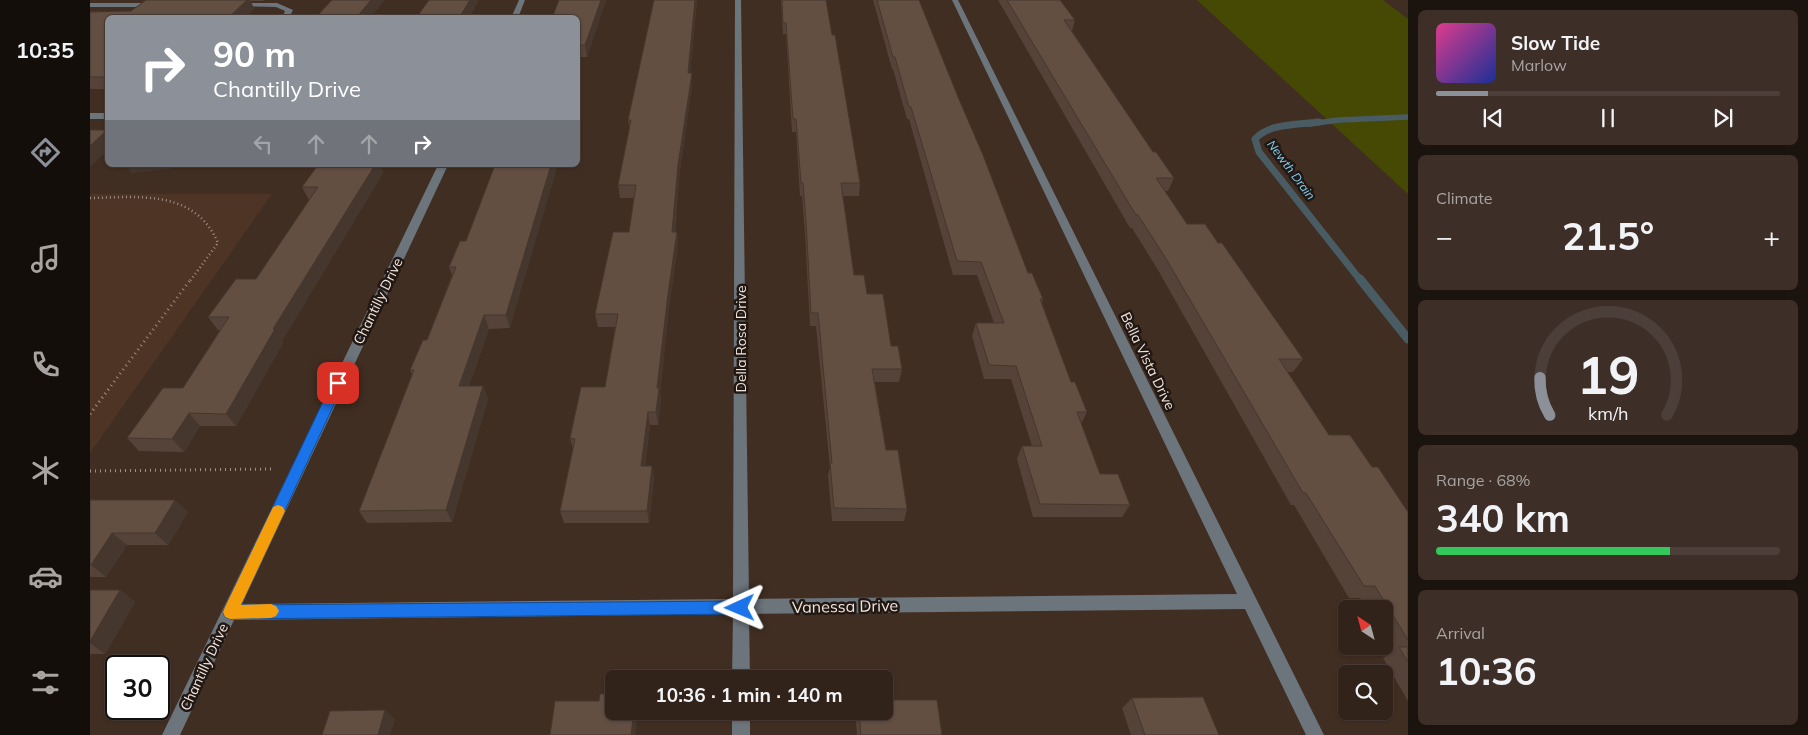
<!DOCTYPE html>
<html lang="en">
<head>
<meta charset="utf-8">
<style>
  :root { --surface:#31221a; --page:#3d2f27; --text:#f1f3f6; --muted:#a8a4a2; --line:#4c3f39; --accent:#8c9099 }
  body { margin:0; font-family:Mulish,sans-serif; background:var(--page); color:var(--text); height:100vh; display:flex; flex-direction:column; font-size:19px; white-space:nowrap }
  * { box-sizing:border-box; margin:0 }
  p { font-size:16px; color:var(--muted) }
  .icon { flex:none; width:28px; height:28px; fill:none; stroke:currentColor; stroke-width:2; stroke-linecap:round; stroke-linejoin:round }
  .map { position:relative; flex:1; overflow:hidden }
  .drawer { display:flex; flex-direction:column; gap:10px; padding:10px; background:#1b130e; width:400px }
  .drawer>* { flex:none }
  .hud { position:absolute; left:15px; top:15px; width:475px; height:152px; border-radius:8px; box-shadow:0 1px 4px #0004,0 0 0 1px var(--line); background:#8c9099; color:#fff; overflow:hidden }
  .needle { width:32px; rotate:324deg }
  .fabs { position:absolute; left:1248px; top:600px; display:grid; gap:10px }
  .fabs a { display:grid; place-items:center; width:55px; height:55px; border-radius:8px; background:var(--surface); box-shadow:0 1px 4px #0004,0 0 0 1px var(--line); font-size:25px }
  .speed { position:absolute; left:15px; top:655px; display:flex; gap:10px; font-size:25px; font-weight:700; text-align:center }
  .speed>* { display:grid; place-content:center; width:65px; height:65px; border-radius:50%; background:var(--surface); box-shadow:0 1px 4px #0004,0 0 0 1px var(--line); line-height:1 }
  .speed .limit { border:2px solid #111; border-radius:8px; background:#fff; color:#111 }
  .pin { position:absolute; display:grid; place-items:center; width:42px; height:42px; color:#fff; margin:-21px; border-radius:10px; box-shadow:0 2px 8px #0006 }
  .me { position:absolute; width:55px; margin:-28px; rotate:269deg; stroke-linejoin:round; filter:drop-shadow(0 0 4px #0008) }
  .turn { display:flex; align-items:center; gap:18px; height:105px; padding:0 25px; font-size:22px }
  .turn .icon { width:65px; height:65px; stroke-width:2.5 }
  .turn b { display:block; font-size:35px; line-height:42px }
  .lanes { display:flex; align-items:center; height:48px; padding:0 25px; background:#0003; justify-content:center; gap:25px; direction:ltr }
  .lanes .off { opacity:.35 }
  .big { font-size:38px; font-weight:700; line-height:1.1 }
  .drawer .card { flex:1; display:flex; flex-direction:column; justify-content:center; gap:8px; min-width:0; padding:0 18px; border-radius:8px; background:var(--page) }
  .drawer .dial { align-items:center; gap:0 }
  .dial svg { height:130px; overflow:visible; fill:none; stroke:var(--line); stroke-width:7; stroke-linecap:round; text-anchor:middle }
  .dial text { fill:var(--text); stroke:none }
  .song { display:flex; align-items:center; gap:15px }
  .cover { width:60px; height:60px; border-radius:8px; background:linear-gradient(135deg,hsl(330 70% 55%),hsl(230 70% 35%)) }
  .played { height:5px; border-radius:2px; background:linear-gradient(90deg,var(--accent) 15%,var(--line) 15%) }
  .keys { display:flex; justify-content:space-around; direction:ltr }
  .heat { display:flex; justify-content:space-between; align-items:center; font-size:28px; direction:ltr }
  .charge { height:8px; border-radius:4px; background:linear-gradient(90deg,#34c759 68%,var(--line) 0) }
  .trip { position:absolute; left:515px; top:670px; width:288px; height:50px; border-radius:8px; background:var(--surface); box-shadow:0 1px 4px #0004,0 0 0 1px var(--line); font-weight:700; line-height:50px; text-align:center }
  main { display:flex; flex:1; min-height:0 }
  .tab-bar { display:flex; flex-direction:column; width:90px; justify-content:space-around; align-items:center; background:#140e0a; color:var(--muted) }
  .tab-bar .icon { width:35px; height:35px }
  .tab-bar .active { color:var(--accent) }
  .tab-bar b { font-size:22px; color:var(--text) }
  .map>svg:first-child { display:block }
  .built { fill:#4e3425 }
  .green { fill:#454904 }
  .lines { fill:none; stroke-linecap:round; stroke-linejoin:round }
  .stream-far2 { stroke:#495c64; stroke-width:5.5 }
  .stream-far1 { stroke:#495c64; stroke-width:7 }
  .stream { stroke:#495c64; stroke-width:9 }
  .path-far1 { stroke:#9f8f86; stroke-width:2.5; stroke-dasharray:1 3; stroke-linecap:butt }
  .path { stroke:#9f8f86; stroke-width:3; stroke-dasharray:1 4; stroke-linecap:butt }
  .minor { fill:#6c747c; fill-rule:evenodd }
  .wall { fill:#554339 }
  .shaded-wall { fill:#45372e }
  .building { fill:#634e42; stroke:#45372e }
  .route { fill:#1a73e8; stroke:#114b97 }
  .slow { fill:#f59e0b }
  .labels { text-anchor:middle; stroke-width:5; stroke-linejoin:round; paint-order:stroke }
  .far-water-label { font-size:12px; font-style:italic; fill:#84d2f6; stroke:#211813 }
  .street-label { font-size:14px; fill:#f2e5de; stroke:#211813 }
  .near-street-label { font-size:16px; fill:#f2e5de; stroke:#211813 }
</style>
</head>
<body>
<main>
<nav class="tab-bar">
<b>10:35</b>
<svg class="icon active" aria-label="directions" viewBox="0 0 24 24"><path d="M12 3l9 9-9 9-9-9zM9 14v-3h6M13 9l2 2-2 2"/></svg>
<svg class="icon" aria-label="music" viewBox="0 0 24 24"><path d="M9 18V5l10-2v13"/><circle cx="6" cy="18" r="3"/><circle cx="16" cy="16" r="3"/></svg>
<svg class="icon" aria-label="phone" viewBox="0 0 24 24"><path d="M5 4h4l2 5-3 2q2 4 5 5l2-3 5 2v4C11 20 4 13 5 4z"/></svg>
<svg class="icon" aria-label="climate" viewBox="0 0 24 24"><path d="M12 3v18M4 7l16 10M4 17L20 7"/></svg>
<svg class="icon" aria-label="car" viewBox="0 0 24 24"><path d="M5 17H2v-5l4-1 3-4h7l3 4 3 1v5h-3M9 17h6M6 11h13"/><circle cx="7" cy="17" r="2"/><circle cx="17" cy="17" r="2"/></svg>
<svg class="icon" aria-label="filters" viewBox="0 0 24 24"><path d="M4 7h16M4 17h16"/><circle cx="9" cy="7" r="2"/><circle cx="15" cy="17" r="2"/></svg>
</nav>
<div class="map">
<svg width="1318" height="735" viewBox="0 0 1318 735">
  <rect width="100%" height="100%" fill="#412e22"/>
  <path class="built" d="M0,194H182L0,453Z"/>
  <path class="green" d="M1107,0H1293L1318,19V194Z"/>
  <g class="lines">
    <path class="stream-far2" d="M1219,124L1249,120L1318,117"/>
    <path class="stream-far1" d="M1229,122C1209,125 1179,123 1165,139L1169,152L1271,281"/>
    <path class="stream" d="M1270,279L1318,339"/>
    <path class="path-far1" d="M0,198C49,197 105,189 128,243L100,281"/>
    <path class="path" d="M0,414L101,279
      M0,471L184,469"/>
    <path class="minor" d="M429,0H435L428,18H421Z
      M645,0H651L659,599L1147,594L862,0H868L1234,735H1216L1155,609L659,614L660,679H642L643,614L144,620L90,735H72L348,165H358L152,604L643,599Z
      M0,3H67L70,5L67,7H0Z
      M147,3H187L203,10L199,18H192L195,11L186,7L145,6V4Z
      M0,113H18V119H0Z
      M642,711H660V735H642Z"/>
  </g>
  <path class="wall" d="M56,0H174L173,1H161L164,9L155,18H18V89H0V12L41,11Z
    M469,0H516L497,57H488V18Z
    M607,0L600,73H602V85L589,178L585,232H587L588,245L579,307L570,394L571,401L568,425H560L555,466H562L564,479L559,523H474L470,511L483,449L480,438L515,387L525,327H508L505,314L539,232L544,198H530L528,185L540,129L538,120Z
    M691,0H736L742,35L770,183L769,196H753L764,275L777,294L812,369L809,382H785L796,450L817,509L814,521H742L738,475L740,467L726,326H720L715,234L712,196H710L706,132H702L696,34H693Z
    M783,0H829L938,273L953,299L952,303L981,382L997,412L991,424L1010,474L1040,505L1032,517H943L927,459L932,446H942L921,379H894L882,336L886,323H904L887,275H863L819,119H817L803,69H802Z
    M908,0H970L985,20L982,31L1063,152L1084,178L1078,191H1075L1097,224L1128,243L1213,359L1203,372H1197L1239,435L1282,467L1318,512V701L1293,658L1302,652L1294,637V609H1277L1270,598H1259L1204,505H1201L1068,270L1042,228H1040Z
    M228,165H294L292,169L293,173L192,341L193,343L146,426H110L94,452L49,451L37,438L93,388L130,330H128L118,317L166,279L219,200L212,187Z
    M405,165L420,328L399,329L379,386H393L398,399L362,522L277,523L269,511L322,375L320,370L337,340L362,275L359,267L376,241Z
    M0,500L98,512L78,545H37L16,577H0Z
    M0,590H30L45,602L15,654H1L0,655Z
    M1042,698L1129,735H1041L1032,708Z
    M803,700L852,735H767L765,711H794Z"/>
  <path class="shaded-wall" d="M157,0H160L164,9L155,18H138Z
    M281,0H295L280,18H266Z
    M380,0H389L379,18H369Z
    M511,0H516L497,57L495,45Z
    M605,0H607L599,85L598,73Z
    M602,73V85L589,178L583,245L582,232L588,165Z
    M17,130L18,150L0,167V146Z
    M36,165H80V169L41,173Z
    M285,165H294L292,169L293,173L192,341L193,343L146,426L136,414L183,329Z
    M461,165H468L420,328L416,315Z
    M587,232L588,245L579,307L570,394L571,401L568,425L566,412L567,388L578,294Z
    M394,315L399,329L374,400L369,386Z
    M393,386L398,399L362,522L356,510Z
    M558,412L560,425L554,479L551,466Z
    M99,413L110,426L94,452L82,439Z
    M562,466L564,479L559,523L557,511Z
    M85,500L98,512L78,545L65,533Z
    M22,533L37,545L16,577L1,565Z
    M30,590L45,602L15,654L0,643V641Z
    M295,710L305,720L300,735H288Z
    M544,711H548L545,735H541Z"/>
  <path class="building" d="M56,0H157L138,18H18V77H0V12L41,11Z
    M242,0H281L266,18H225Z
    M339,0H380L369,18H326Z
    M469,0H511L495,45H488V18H462Z
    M564,0H605L598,73H602L588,165L582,232H587L578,294L567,388H569L566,412H558L551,466H562L557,511H470L485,439L480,438L491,387H515L528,314H505L523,232H539L546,185H528L541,120H538Z
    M692,0H736L742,35H745L770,183H751L764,275H774L777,294H793L801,346H808L812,369H782L796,450H808L817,509L744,508L740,463H742L728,313H721L716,221L713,183H711L706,119H703L696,23H693Z
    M787,0H829L868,97L893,155L938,273H942L953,299H950L981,382H985L997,412H987L1010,474H1028L1040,505L950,504L932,446H952L926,366L899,365L886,323H914L891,262L867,261L821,107H819L805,57H803Z
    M917,0H970L985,20H974L1063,152H1066L1084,178H1066L1097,224H1115L1128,243H1132L1213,359H1189L1239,435H1260L1282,467H1288L1318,512V640L1285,586H1274L1216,493H1213L1075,257L1048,215H1046Z
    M0,130H17L0,146Z
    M228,165H285L183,329H185L136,414L99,413L82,439L37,438L73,388H93L139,317H118L146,279H166L228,187H212Z
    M405,165H461L416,315H394L369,386H393L356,510L269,511L324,370H320L333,340H337L366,267H359L370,241H376Z
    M0,500H85L65,533H22L1,565H0Z
    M0,590H30L0,641Z
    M1309,647H1318V662Z
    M510,694H524V711H544L541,735H460L465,701H509Z
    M794,694H801L803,700H847L852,735H771L769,711H794Z
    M1113,697L1129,735H1055L1042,698Z
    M295,710L288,735H232L240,711Z"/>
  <path class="route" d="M248,379L254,383L151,605L650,601L656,603L658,608L656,612L650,614L140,619L135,617L133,612L135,607L242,383Z"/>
  <path class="slow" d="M188,505L193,507L195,511L151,605L181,604L186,606L189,611L186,616L181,618L140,619L135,617L133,612L135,607L183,507Z"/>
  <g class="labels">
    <g class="far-water-label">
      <text transform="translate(1201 170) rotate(53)" y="4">Newth Drain</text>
    </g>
    <g class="street-label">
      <text transform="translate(288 301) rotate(-64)" y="5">Chantilly Drive</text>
      <text transform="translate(651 339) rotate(-90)" y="5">Della Rosa Drive</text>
      <text transform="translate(1058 361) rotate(64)" y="5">Bella Vista Drive</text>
      <text transform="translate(114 667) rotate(-65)" y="5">Chantilly Drive</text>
    </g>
    <g class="near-street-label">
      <text transform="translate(755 606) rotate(-1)" y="6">Vanessa Drive</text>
    </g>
  </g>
</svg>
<div class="fabs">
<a><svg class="needle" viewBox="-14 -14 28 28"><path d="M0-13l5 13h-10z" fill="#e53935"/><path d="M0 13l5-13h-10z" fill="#a8a4a2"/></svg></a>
<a><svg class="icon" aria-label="search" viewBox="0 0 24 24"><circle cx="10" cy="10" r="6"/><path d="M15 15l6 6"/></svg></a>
</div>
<div class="speed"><div class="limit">30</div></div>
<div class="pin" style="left:248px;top:383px;background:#d93025"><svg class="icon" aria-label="arrive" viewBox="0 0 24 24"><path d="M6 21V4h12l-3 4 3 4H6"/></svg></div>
<svg class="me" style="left:650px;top:608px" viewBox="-20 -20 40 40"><path d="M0-17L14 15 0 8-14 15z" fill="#1a73e8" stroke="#fff" stroke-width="4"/></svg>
<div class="trip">10:36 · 1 min · 140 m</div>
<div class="hud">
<div class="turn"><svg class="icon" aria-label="right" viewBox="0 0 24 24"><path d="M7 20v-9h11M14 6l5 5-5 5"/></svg><div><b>90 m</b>Chantilly Drive</div></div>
<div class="lanes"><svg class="icon off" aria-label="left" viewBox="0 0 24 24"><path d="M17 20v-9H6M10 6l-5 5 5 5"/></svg><svg class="icon off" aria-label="ahead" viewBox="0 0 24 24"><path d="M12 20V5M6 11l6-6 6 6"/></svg><svg class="icon off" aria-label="ahead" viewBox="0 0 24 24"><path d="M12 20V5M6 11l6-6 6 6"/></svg><svg class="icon" aria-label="right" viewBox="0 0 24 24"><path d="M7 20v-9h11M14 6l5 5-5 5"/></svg></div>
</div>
</div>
<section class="drawer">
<div class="card">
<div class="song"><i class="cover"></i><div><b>Slow Tide</b><p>Marlow</p></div></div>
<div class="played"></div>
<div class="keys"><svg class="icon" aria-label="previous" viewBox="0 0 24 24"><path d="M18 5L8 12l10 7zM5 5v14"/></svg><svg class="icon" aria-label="pause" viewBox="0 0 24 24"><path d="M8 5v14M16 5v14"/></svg><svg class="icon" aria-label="next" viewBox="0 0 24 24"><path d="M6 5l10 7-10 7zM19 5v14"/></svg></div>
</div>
<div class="card"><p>Climate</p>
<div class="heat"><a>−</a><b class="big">21.5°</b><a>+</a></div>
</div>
<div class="card dial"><svg viewBox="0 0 100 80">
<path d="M14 69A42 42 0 1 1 86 69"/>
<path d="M14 69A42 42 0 0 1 8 46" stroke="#8c9099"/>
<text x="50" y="56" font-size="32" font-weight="700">19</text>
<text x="50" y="72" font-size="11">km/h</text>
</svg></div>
<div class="card"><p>Range · 68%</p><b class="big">340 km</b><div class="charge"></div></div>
<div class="card"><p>Arrival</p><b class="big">10:36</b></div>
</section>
</main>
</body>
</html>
